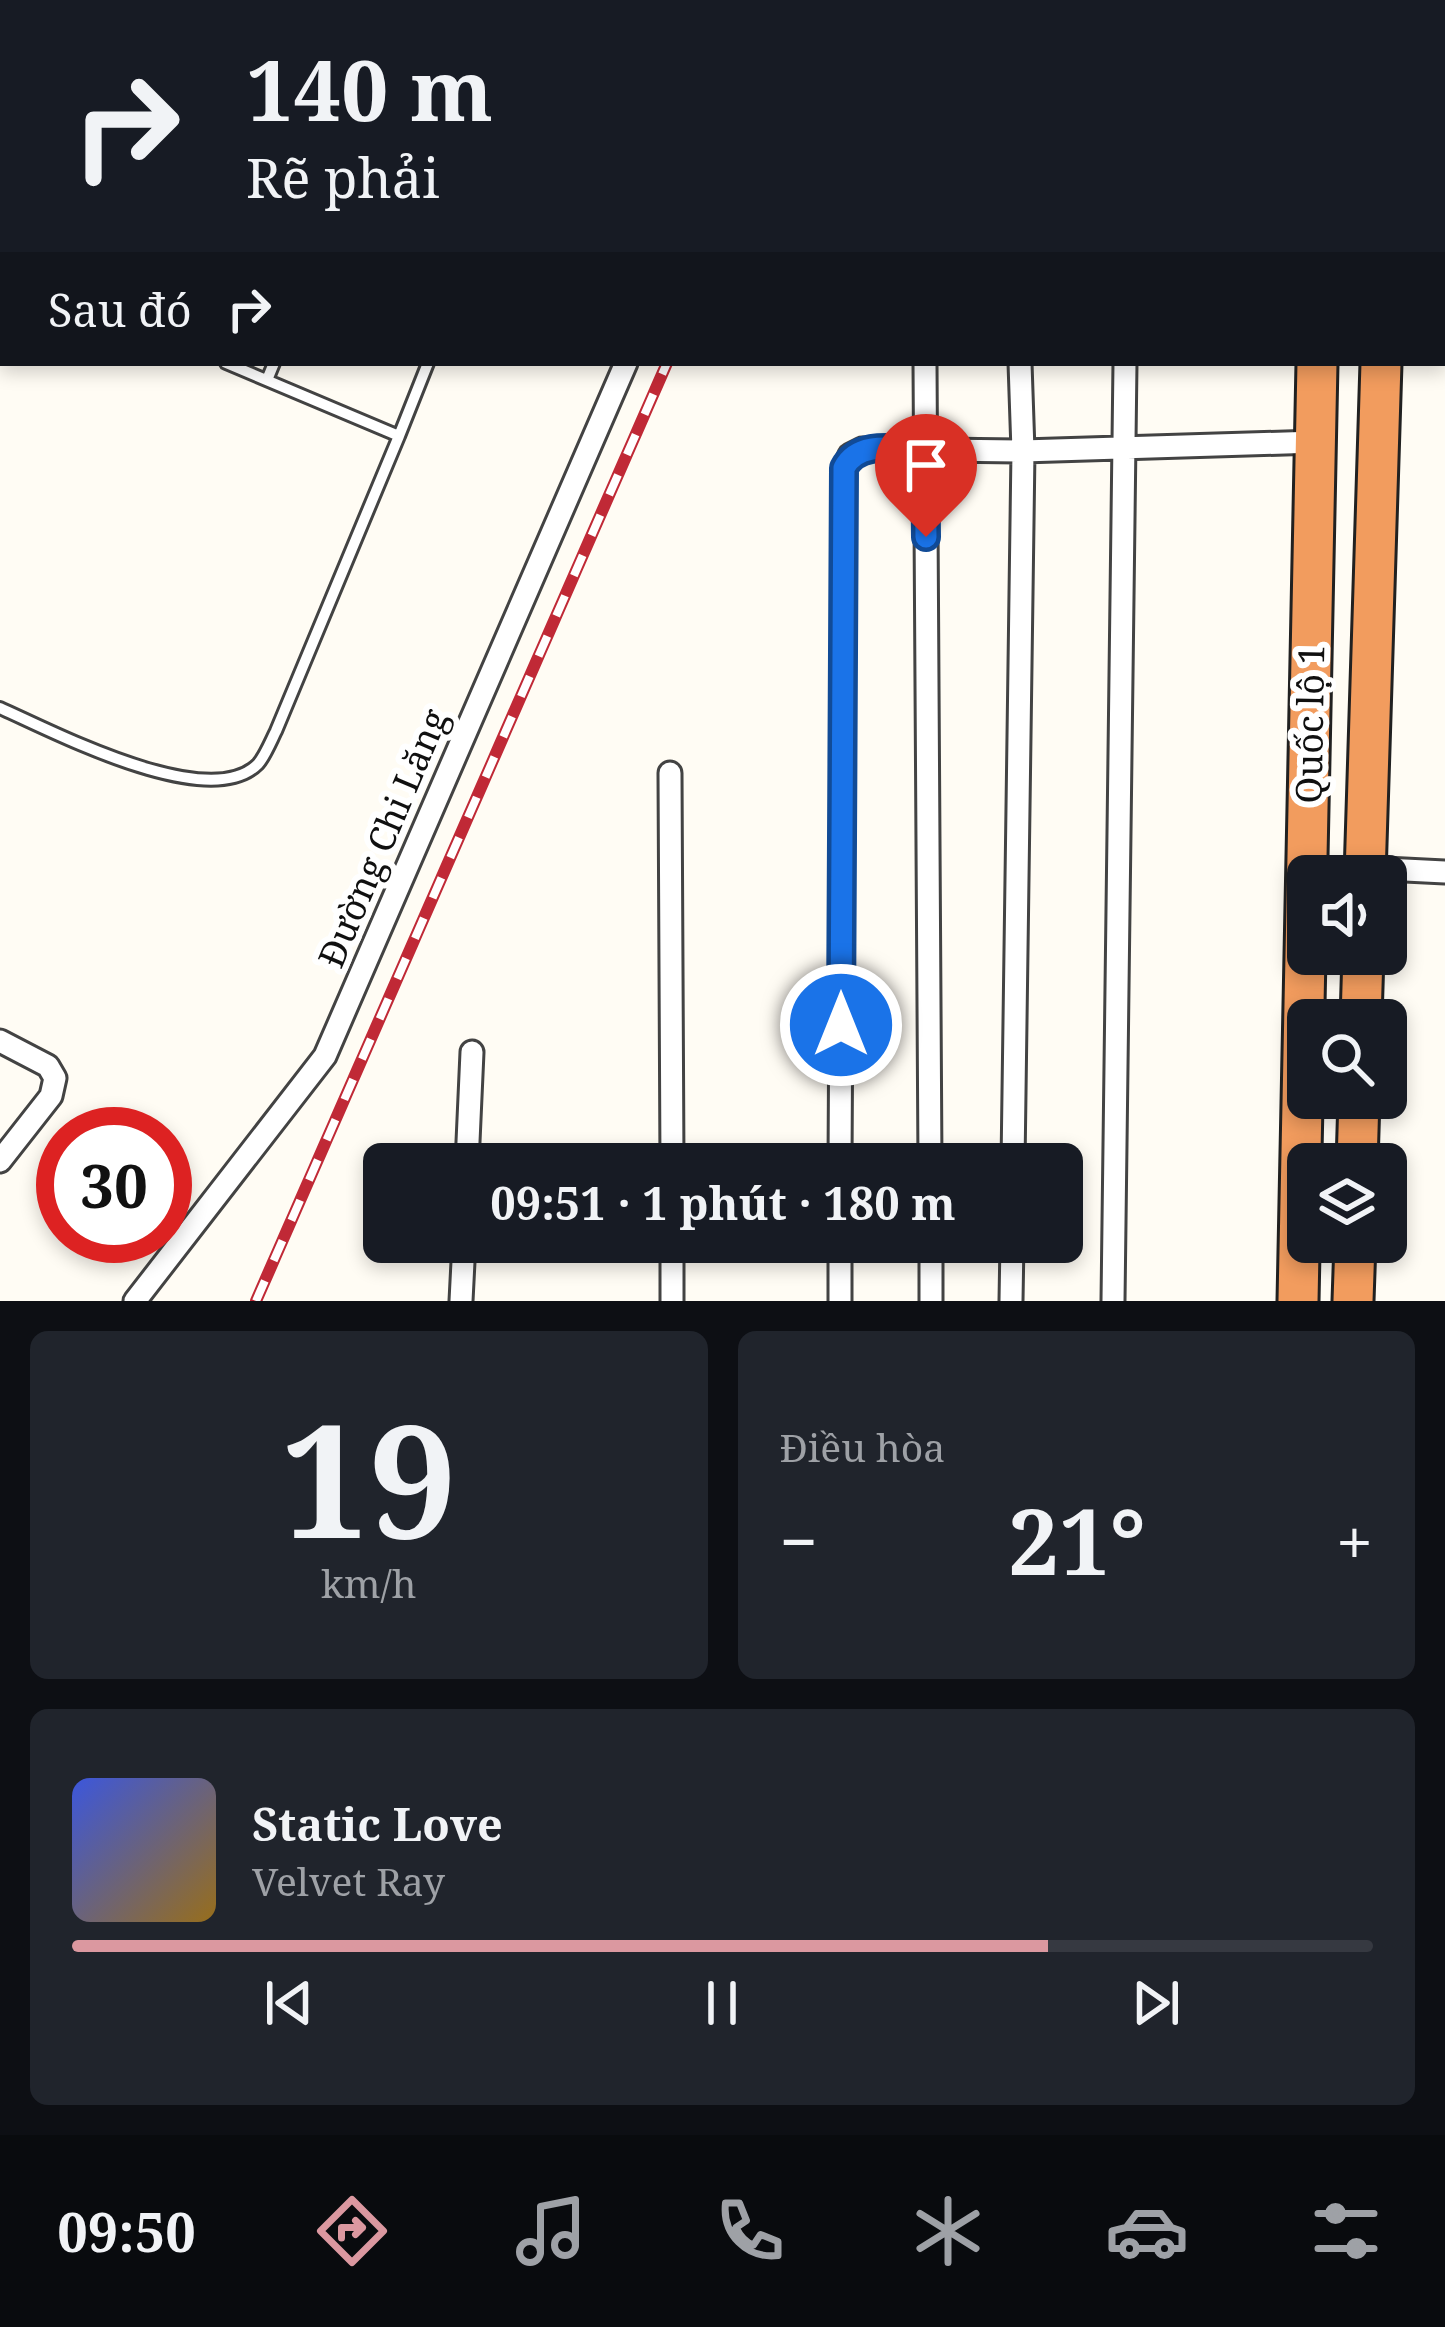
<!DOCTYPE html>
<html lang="vi">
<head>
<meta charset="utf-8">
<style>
  :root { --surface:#171b24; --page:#20242c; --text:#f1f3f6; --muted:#9ea1a6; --line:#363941; --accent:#db98a0 }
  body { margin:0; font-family:"Noto Serif",serif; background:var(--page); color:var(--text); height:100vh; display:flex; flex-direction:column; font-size:45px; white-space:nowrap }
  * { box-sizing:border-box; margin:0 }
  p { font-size:39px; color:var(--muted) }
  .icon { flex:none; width:66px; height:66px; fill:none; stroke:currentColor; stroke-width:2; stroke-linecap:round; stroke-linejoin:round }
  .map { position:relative; height:1301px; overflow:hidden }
  .sheet { display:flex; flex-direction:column; gap:30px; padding:30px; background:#0d0f14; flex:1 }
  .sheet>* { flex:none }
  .top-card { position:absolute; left:0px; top:0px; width:1446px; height:366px; box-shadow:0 6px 18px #0003; background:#171b24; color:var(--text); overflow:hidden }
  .controls { position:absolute; left:1287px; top:855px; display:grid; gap:24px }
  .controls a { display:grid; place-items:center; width:120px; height:120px; border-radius:18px; background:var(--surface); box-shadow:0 6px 18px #0003; font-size:60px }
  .speed { position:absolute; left:36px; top:1107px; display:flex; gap:24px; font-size:60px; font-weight:700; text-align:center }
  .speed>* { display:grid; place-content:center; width:156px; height:156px; border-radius:50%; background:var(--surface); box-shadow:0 6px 18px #0003; line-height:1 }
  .speed .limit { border:18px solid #d22; background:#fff; color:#111 }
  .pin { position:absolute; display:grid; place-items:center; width:102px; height:102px; color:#fff; margin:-123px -51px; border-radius:50% 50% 50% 0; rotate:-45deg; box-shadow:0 0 12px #0007 }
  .pin .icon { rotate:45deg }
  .me { position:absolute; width:132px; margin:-66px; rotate:0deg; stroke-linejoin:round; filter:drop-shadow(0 0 9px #0008) }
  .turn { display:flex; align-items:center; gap:42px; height:252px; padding:0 48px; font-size:54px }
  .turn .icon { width:156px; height:156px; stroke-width:2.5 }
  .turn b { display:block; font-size:84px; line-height:102px }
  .then { display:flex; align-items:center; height:114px; padding:0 48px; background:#0003; gap:24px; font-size:45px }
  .big { font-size:90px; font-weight:700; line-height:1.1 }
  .sheet .tile { flex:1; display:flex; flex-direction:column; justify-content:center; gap:18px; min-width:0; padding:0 42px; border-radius:18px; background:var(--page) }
  .sheet .dial { align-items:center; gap:0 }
  .dial b { font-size:156px; line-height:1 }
  .song { display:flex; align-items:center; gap:36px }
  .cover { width:144px; height:144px; border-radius:18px; background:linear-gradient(135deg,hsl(230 70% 55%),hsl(40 70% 35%)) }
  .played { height:12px; border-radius:6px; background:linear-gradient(90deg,var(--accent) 75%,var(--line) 75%) }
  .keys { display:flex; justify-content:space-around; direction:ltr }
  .heat { display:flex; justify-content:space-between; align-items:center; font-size:66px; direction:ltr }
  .sheet .tiles { flex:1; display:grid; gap:30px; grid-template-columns:1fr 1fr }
  .tile:last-child { grid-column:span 2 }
  .trip { position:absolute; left:363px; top:1143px; width:720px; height:120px; border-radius:18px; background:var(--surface); box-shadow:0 6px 18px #0003; font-weight:700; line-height:120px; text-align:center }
  .menu { display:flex; height:192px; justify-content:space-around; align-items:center; background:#090b0e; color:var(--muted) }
  .menu .icon { width:84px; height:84px }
  .menu .current { color:var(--accent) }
  .menu b { font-size:54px; color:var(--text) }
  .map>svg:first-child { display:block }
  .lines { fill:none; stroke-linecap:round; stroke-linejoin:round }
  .lane-casing { stroke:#434343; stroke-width:16 }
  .street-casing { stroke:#434343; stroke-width:27 }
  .highway-casing { stroke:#212121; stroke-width:45 }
  .lane { stroke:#fff; stroke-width:10 }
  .street { stroke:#fff; stroke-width:21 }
  .highway { stroke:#f29c5e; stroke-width:39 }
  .rail-casing { stroke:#c02936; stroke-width:12 }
  .rail { stroke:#fff; stroke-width:8; stroke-dasharray:22; stroke-linecap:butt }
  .route-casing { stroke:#114b97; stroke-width:30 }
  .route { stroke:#1a73e8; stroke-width:21 }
  .labels { text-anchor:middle; stroke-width:12; stroke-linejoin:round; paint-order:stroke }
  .street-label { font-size:36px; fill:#101010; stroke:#fff }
</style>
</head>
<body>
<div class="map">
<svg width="1445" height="1301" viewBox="0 0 1445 1301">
  <rect width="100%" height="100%" fill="#fffcf4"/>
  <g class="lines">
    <g class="lane-casing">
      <path id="lane" d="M669,0L676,3
        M91,3L92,0
        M422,3L423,0
        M576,3L577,0
        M0,194L3,187
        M0,268L3,269
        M226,363L399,436L428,363
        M267,380L274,363
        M0,708C52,731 209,814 258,764C265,756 271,741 276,731L399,436"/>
    </g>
    <g class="street-casing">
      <path id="street" d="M989,0V3
        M782,3L784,0
        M1126,3V0
        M925,363L930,1164
        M670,773L672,1164
        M1365,868L1445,872
        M0,1041L48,1066L55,1078L51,1096L0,1161
        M467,1164L472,1052
        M840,1164L844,468L850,455L862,449L1023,451L1316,442
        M1013,1164L1023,451L1020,363
        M672,1242V1301
        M931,1242V1301
        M135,1301L325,1056L626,363
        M461,1301L464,1242
        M840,1301V1242
        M1011,1301L1012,1242
        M1113,1301L1125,363"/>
    </g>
    <g class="highway-casing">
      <path id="highway" d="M1325,3V0
        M1392,3L1393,0
        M1365,876L1381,363
        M1361,1020L1363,954
        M1357,1164L1359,1098
        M1298,1301L1317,363
        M1353,1301L1355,1242"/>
    </g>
    <use href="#lane" class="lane"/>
    <use href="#street" class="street"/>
    <use href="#highway" class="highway"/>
    <g class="rail-casing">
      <path id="rail" d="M825,3L826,0
        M256,1301L667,363"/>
    </g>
    <use href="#rail" class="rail"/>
  </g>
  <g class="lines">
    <g class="route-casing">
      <path id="route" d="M841,1025L844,468C858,440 896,449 925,450L926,537"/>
    </g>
    <use href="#route" class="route"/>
  </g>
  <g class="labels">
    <g class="street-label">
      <text transform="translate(1310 724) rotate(-89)" y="13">Quốc lộ 1</text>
      <text transform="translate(383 838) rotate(-67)" y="13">Đường Chi Lăng</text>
    </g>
  </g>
</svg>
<div class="controls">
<a><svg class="icon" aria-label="sound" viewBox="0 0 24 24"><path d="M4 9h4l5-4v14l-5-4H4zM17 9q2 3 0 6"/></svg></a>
<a><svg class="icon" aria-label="search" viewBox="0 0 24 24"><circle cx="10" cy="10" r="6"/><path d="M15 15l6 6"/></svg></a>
<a><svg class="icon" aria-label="layers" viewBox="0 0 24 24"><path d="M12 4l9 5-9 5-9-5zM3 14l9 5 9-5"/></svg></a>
</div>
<div class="speed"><div class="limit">30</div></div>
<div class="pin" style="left:926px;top:537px;background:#d93025"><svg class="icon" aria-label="arrive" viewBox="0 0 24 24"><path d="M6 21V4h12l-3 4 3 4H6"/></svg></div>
<svg class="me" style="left:841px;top:1025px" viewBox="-20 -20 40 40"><circle r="17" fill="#1a73e8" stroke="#fff" stroke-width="3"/><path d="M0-11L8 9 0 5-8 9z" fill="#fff"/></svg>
<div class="trip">09:51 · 1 phút · 180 m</div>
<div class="top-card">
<div class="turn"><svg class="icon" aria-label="right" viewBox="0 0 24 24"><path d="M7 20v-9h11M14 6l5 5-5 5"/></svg><div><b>140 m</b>Rẽ phải</div></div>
<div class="then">Sau đó<svg class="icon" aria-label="right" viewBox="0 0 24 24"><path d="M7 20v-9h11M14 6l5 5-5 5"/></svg></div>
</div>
</div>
<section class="sheet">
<div class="tiles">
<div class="tile dial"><b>19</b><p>km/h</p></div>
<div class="tile"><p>Điều hòa</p>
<div class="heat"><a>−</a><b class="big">21°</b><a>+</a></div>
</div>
<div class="tile">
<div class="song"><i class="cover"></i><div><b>Static Love</b><p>Velvet Ray</p></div></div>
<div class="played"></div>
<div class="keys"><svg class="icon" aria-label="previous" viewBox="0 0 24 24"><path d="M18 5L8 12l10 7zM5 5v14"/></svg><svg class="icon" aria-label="pause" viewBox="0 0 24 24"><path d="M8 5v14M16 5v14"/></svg><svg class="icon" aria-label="next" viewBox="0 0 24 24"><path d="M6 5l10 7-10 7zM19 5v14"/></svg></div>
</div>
</div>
</section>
<nav class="menu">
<b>09:50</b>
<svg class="icon current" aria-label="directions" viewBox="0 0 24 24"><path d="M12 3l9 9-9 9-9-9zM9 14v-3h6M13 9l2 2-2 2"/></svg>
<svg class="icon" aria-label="music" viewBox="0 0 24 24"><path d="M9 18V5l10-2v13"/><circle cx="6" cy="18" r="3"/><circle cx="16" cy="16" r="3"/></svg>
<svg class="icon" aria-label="phone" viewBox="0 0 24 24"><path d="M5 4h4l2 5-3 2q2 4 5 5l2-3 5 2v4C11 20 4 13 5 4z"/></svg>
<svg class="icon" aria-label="climate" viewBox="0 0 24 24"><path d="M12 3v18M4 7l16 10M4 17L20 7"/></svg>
<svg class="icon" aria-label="car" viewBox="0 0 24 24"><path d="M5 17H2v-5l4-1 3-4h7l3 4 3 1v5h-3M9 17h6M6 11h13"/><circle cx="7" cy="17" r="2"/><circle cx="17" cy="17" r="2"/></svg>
<svg class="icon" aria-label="filters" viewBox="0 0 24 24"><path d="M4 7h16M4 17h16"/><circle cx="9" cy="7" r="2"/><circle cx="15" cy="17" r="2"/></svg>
</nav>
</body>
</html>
